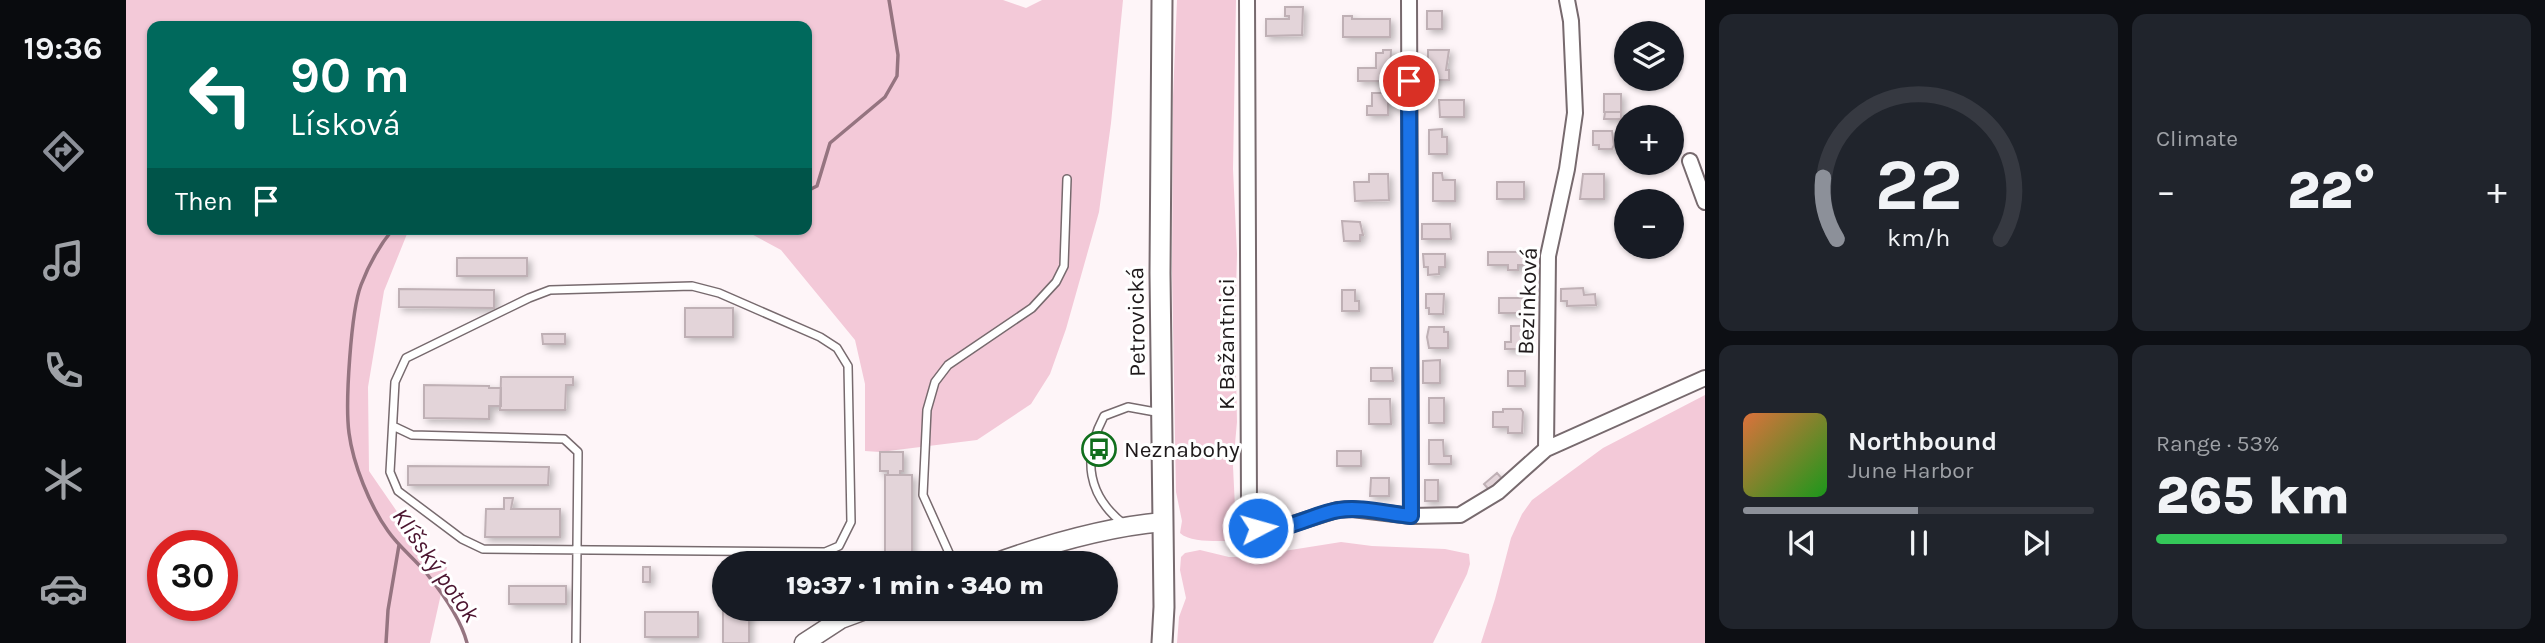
<!DOCTYPE html>
<html lang="en">
<head>
<meta charset="utf-8">
<style>
  :root { --surface:#171b24; --page:#20242c; --text:#f1f3f6; --muted:#9ea1a6; --line:#363941; --accent:#8c9099 }
  body { margin:0; font-family:Karla,sans-serif; background:var(--page); color:var(--text); height:100vh; display:flex; flex-direction:column; font-size:26px; white-space:nowrap }
  * { box-sizing:border-box; margin:0 }
  p { font-size:23px; color:var(--muted) }
  .icon { flex:none; width:38px; height:38px; fill:none; stroke:currentColor; stroke-width:2; stroke-linecap:round; stroke-linejoin:round }
  .map { position:relative; flex:1; overflow:hidden }
  .side { display:flex; flex-direction:column; gap:14px; padding:14px; background:#0d0f14; width:840px }
  .side>* { flex:none }
  .hud { position:absolute; left:21px; top:21px; width:665px; height:214px; border-radius:14px; box-shadow:0 2px 5px #0004; background:#00695c; color:#fff; overflow:hidden }
  .tools { position:absolute; left:1488px; top:21px; display:grid; gap:14px }
  .tools a { display:grid; place-items:center; width:70px; height:70px; border-radius:50%; background:var(--surface); box-shadow:0 2px 5px #0004; font-size:35px }
  .speed { position:absolute; left:21px; top:530px; display:flex; gap:14px; font-size:35px; font-weight:700; text-align:center }
  .speed>* { display:grid; place-content:center; width:91px; height:91px; border-radius:50%; background:var(--surface); box-shadow:0 2px 5px #0004; line-height:1 }
  .speed .limit { border:10px solid #d22; background:#fff; color:#111 }
  .pin { position:absolute; display:grid; place-items:center; width:60px; height:60px; color:#fff; margin:-30px; border:4px solid #fff; border-radius:50%; box-shadow:0 2px 7px #0007 }
  .me { position:absolute; width:77px; margin:-38px; rotate:84deg; stroke-linejoin:round; filter:drop-shadow(0 0 5px #0008) }
  .turn { display:flex; align-items:center; gap:24px; height:147px; padding:0 28px; font-size:32px }
  .turn .icon { width:91px; height:91px; stroke-width:2.5 }
  .turn b { display:block; font-size:49px; line-height:60px }
  .then { display:flex; align-items:center; height:66px; padding:0 28px; background:#0003; gap:14px; font-size:26px }
  .big { font-size:52px; font-weight:800; line-height:1.1 }
  .side .widget { flex:1; display:flex; flex-direction:column; justify-content:center; gap:10px; min-width:0; padding:0 24px; border-radius:14px; background:var(--page) }
  .side .dial { align-items:center; gap:0 }
  .dial svg { height:182px; overflow:visible; fill:none; stroke:var(--line); stroke-width:7; stroke-linecap:round; text-anchor:middle }
  .dial text { fill:var(--text); stroke:none }
  .song { display:flex; align-items:center; gap:21px }
  .cover { width:84px; height:84px; border-radius:10px; background:linear-gradient(135deg,hsl(20 70% 55%),hsl(120 70% 35%)) }
  .played { height:7px; border-radius:4px; background:linear-gradient(90deg,var(--accent) 50%,var(--line) 50%) }
  .keys { display:flex; justify-content:space-around; direction:ltr }
  .heat { display:flex; justify-content:space-between; align-items:center; font-size:38px; direction:ltr }
  .charge { height:10px; border-radius:5px; background:linear-gradient(90deg,#34c759 53%,var(--line) 0) }
  .side .tiles { flex:1; display:grid; gap:14px; grid-template-columns:repeat(2,1fr) }
  .trip { position:absolute; left:586px; top:551px; width:406px; height:70px; border-radius:35px; background:var(--surface); box-shadow:0 2px 5px #0004; font-weight:800; line-height:70px; text-align:center }
  main { display:flex; flex:1; min-height:0 }
  .tabs { display:flex; flex-direction:column; width:126px; justify-content:space-around; align-items:center; background:#090b0e; color:var(--muted) }
  .tabs .icon { width:49px; height:49px }
  .tabs .on { color:var(--accent) }
  .tabs b { font-size:32px; color:var(--text) }
  .map>svg:first-child { display:block }
  .green { fill:#f3c9d8; fill-rule:evenodd }
  .lines { fill:none; stroke-linecap:round; stroke-linejoin:round }
  .stream { stroke:#957480; stroke-width:3.5 }
  .building { fill:#e3d4d9; stroke:#bfb0b5; stroke-width:2; filter:url(#shadow) }
  .service-casing { stroke:#776a6e; stroke-width:10 }
  .minor-casing { stroke:#776a6e; stroke-width:18 }
  .tertiary-casing { stroke:#776a6e; stroke-width:21 }
  .secondary-casing { stroke:#776a6e; stroke-width:23 }
  .service { stroke:#fff; stroke-width:7 }
  .minor { stroke:#fff; stroke-width:14 }
  .tertiary { stroke:#fff; stroke-width:18 }
  .secondary { stroke:#fff; stroke-width:19 }
  .route-casing { stroke:#114b97; stroke-width:18 }
  .route { stroke:#1a73e8; stroke-width:12 }
  .labels { text-anchor:middle; stroke-width:6; stroke-linejoin:round; paint-order:stroke }
  .street-label { font-size:23px; fill:#1f1a1b; stroke:#fff }
  .poi-label { font-size:23px; fill:#1f1a1b; stroke:#fff; text-anchor:start }
  .water-label { font-size:24px; font-style:italic; fill:#4b142f; stroke:#fff }
</style>
</head>
<body>
<main>
<nav class="tabs">
<b>19:36</b>
<svg class="icon on" aria-label="directions" viewBox="0 0 24 24"><path d="M12 3l9 9-9 9-9-9zM9 14v-3h6M13 9l2 2-2 2"/></svg>
<svg class="icon" aria-label="music" viewBox="0 0 24 24"><path d="M9 18V5l10-2v13"/><circle cx="6" cy="18" r="3"/><circle cx="16" cy="16" r="3"/></svg>
<svg class="icon" aria-label="phone" viewBox="0 0 24 24"><path d="M5 4h4l2 5-3 2q2 4 5 5l2-3 5 2v4C11 20 4 13 5 4z"/></svg>
<svg class="icon" aria-label="climate" viewBox="0 0 24 24"><path d="M12 3v18M4 7l16 10M4 17L20 7"/></svg>
<svg class="icon" aria-label="car" viewBox="0 0 24 24"><path d="M5 17H2v-5l4-1 3-4h7l3 4 3 1v5h-3M9 17h6M6 11h13"/><circle cx="7" cy="17" r="2"/><circle cx="17" cy="17" r="2"/></svg>
</nav>
<div class="map">
<svg width="1579" height="643" viewBox="0 0 1579 643">
  <defs>
    <filter id="shadow"><feDropShadow dx="3.5" dy="3.5" stdDeviation="3.5" flood-color="#0004"/></filter>
  </defs>
  <rect width="100%" height="100%" fill="#fef5f8"/>
  <path class="green" d="M0,0H877L900,8L916,0H997L985,123L973,212L940,329L924,374L905,404L851,440L754,452L739,451V384L729,340L655,250L616,229H681V26H26V229H283L258,291L242,387L243,471L283,529L321,567L304,643H0ZM37,546H96V606H37Z
    M1051,0H1110L1107,169L1111,254L1109,330L1111,422L1107,466L1110,528L1100,541C1087,541 1063,542 1054,533L1056,521L1050,492L1046,271L1047,97Z
    M1579,395V643H1355L1369,599L1385,538L1396,514L1406,500L1477,448Z
    M1215,542L1246,546L1319,549L1343,554L1344,564L1341,574L1307,643H1051L1053,617L1060,598L1054,570L1055,557L1059,553L1074,550L1103,557H1121Z"/>
  <g class="lines">
    <path class="stream" d="M681,191L691,186L704,143L759,97L771,76L772,55L763,0
      M267,229C253,246 243,264 235,285C225,311 219,403 223,433C227,464 244,506 262,531C273,547 289,559 301,574C317,594 335,619 341,643
      M260,643L262,610L273,545"/>
  </g>
  <path class="building" d="M1159,7H1177L1176,35L1140,36V19H1163V16H1159Z
    M1301,11H1316V29H1301Z
    M1217,16H1226V19H1264V37H1217Z
    M1257,50H1265L1264,77H1259V81H1232V68H1250V53H1257Z
    M1302,50H1323L1320,70H1323V80H1302Z
    M1246,93H1262V115H1241V106H1246Z
    M1478,94H1495V112H1478Z
    M1313,100H1338V117H1314Z
    M1479,112H1495V119H1478Z
    M1316,129V137H1321V154H1303V130Z
    M1467,131H1486L1488,145L1486,149H1473V145H1467Z
    M1307,173H1316L1317,180H1329V201H1307Z
    M1243,174H1262L1263,200L1229,201L1228,182H1243Z
    M1457,174H1478V199H1454Z
    M1371,182H1398V199H1371Z
    M1216,221L1234,222L1237,235H1234V241H1218Z
    M1296,224H1324L1325,239H1296Z
    M1362,252H1398V265H1392V270H1382V265H1362Z
    M1297,254H1319V267H1313V274L1302,275V267H1298Z
    M331,258H401V276H331Z
    M1457,288L1458,295L1469,294L1470,305L1441,306V301H1435V289Z
    M273,289L368,290V308L273,307Z
    M1216,290H1229V301H1233V311H1216Z
    M1300,294H1318L1317,314H1303V308H1300Z
    M1373,298H1399V313H1373Z
    M559,308H607V337H559Z
    M1385,326H1399L1398,349H1379V342H1385Z
    M1303,327H1318V332H1322V348H1303L1301,337Z
    M416,334H439V344H417Z
    M1314,360V383H1297V361Z
    M1245,368H1266L1267,381H1245Z
    M1382,371H1399V386H1382Z
    M375,377H447V385H440L439,410H374Z
    M298,385L363,386V388H375V406H363V419L298,418Z
    M1303,398H1318V423H1303Z
    M1243,399H1264L1265,424H1243Z
    M1377,409H1395L1397,412L1396,433H1382V427H1367V412H1377Z
    M1303,440H1317L1318,456H1325V464H1303Z
    M1211,451H1235V466H1211Z
    M754,452H777V471H774V475H762V471H754Z
    M282,466L423,467L422,485H282Z
    M1371,473L1378,481L1365,492L1358,484Z
    M759,475H786V558L759,557Z
    M1245,478H1263V496H1244Z
    M1299,480H1312V501H1299Z
    M378,498H387L385,509H434V537H359L360,509H378Z
    M736,557L755,558V564H736Z
    M517,567H524V582H517Z
    M597,569L598,609H623V643H597Z
    M383,586H440V604H383Z
    M519,612H572V637H519Z"/>
  <g class="lines">
    <g class="service-casing">
      <path id="service" d="M566,286L593,293L694,337L711,348L722,366L725,522L713,546L699,552L357,549L336,539L272,491L264,472L269,382L280,358L403,298L424,290Z
        M267,426L286,435L438,439L452,452L450,643
        M999,525C961,496 956,458 978,416L1002,407L1035,413
        M699,552L709,564
        M828,564L797,495L801,410L809,382L822,365L906,308L930,282L938,266L941,179
        M828,564L870,556"/>
    </g>
    <g class="minor-casing">
      <path id="minor" d="M1121,0L1123,504L1125,522L1129,527L1140,530L1154,528L1211,510L1226,509L1285,516L1334,515L1372,492L1420,449L1422,256L1441,169L1449,113L1445,21L1441,0
        M1283,0L1285,516
        M1564,161L1579,202
        M1420,449L1579,378"/>
    </g>
    <g class="tertiary-casing">
      <path id="tertiary" d="M866,564C921,544 979,527 1037,522
        M678,643L715,619L742,609"/>
    </g>
    <g class="secondary-casing">
      <path id="secondary" d="M1036,0L1034,273L1038,607L1036,643"/>
    </g>
    <use href="#service" class="service"/>
    <use href="#minor" class="minor"/>
    <use href="#tertiary" class="tertiary"/>
    <use href="#secondary" class="secondary"/>
  </g>
  <g class="lines">
    <g class="route-casing">
      <path id="route" d="M1132,528C1160,533 1186,514 1213,510C1234,506 1263,514 1285,516L1283,81"/>
    </g>
    <use href="#route" class="route"/>
  </g>
  <defs>
    <g id="bus-ring" transform="scale(1.75)"><circle r="9.5" fill="#fff" stroke="#116f1d" stroke-width="1.5"/><path d="M-5-6H5V4H4V6H2V4H-2V6H-4V4H-5ZM-3.5-4V0h7V-4ZM-3.5 1.2v1.5H-2V1.2ZM2 1.2v1.5H3.5V1.2Z" fill="#116f1d"/></g>
  </defs>
  <g fill-rule="evenodd">
    <use href="#bus-ring" x="973" y="449"/>
  </g>
  <g class="labels">
    <g class="street-label">
      <text transform="translate(1401 301) rotate(-88)" y="8">Bezinková</text>
      <text transform="translate(1010 322) rotate(-91)" y="8">Petrovická</text>
      <text transform="translate(1100 344) rotate(-90)" y="8">K Bažantnici</text>
    </g>
    <g class="poi-label">
      <text x="998" y="457">Neznabohy</text>
    </g>
    <g class="water-label">
      <text transform="translate(310 565) rotate(55)" y="8">Klíšský potok</text>
    </g>
  </g>
</svg>
<div class="tools">
<a><svg class="icon" aria-label="layers" viewBox="0 0 24 24"><path d="M12 4l9 5-9 5-9-5zM3 14l9 5 9-5"/></svg></a>
<a>+</a>
<a>−</a>
</div>
<div class="speed"><div class="limit">30</div></div>
<div class="pin" style="left:1283px;top:81px;background:#d93025"><svg class="icon" aria-label="arrive" viewBox="0 0 24 24"><path d="M6 21V4h12l-3 4 3 4H6"/></svg></div>
<svg class="me" style="left:1132px;top:528px" viewBox="-20 -20 40 40"><circle r="17" fill="#1a73e8" stroke="#fff" stroke-width="3"/><path d="M0-11L8 9 0 5-8 9z" fill="#fff"/></svg>
<div class="trip">19:37 · 1 min · 340 m</div>
<div class="hud">
<div class="turn"><svg class="icon" aria-label="left" viewBox="0 0 24 24"><path d="M17 20v-9H6M10 6l-5 5 5 5"/></svg><div><b>90 m</b>Lísková</div></div>
<div class="then">Then<svg class="icon" aria-label="arrive" viewBox="0 0 24 24"><path d="M6 21V4h12l-3 4 3 4H6"/></svg></div>
</div>
</div>
<section class="side">
<div class="tiles">
<div class="widget dial"><svg viewBox="0 0 100 80">
<path d="M14 69A42 42 0 1 1 86 69"/>
<path d="M14 69A42 42 0 0 1 8 42" stroke="#8c9099"/>
<text x="50" y="56" font-size="32" font-weight="700">22</text>
<text x="50" y="72" font-size="11">km/h</text>
</svg></div>
<div class="widget"><p>Climate</p>
<div class="heat"><a>−</a><b class="big">22°</b><a>+</a></div>
</div>
<div class="widget">
<div class="song"><i class="cover"></i><div><b>Northbound</b><p>June Harbor</p></div></div>
<div class="played"></div>
<div class="keys"><svg class="icon" aria-label="previous" viewBox="0 0 24 24"><path d="M18 5L8 12l10 7zM5 5v14"/></svg><svg class="icon" aria-label="pause" viewBox="0 0 24 24"><path d="M8 5v14M16 5v14"/></svg><svg class="icon" aria-label="next" viewBox="0 0 24 24"><path d="M6 5l10 7-10 7zM19 5v14"/></svg></div>
</div>
<div class="widget"><p>Range · 53%</p><b class="big">265 km</b><div class="charge"></div></div>
</div>
</section>
</main>
</body>
</html>
